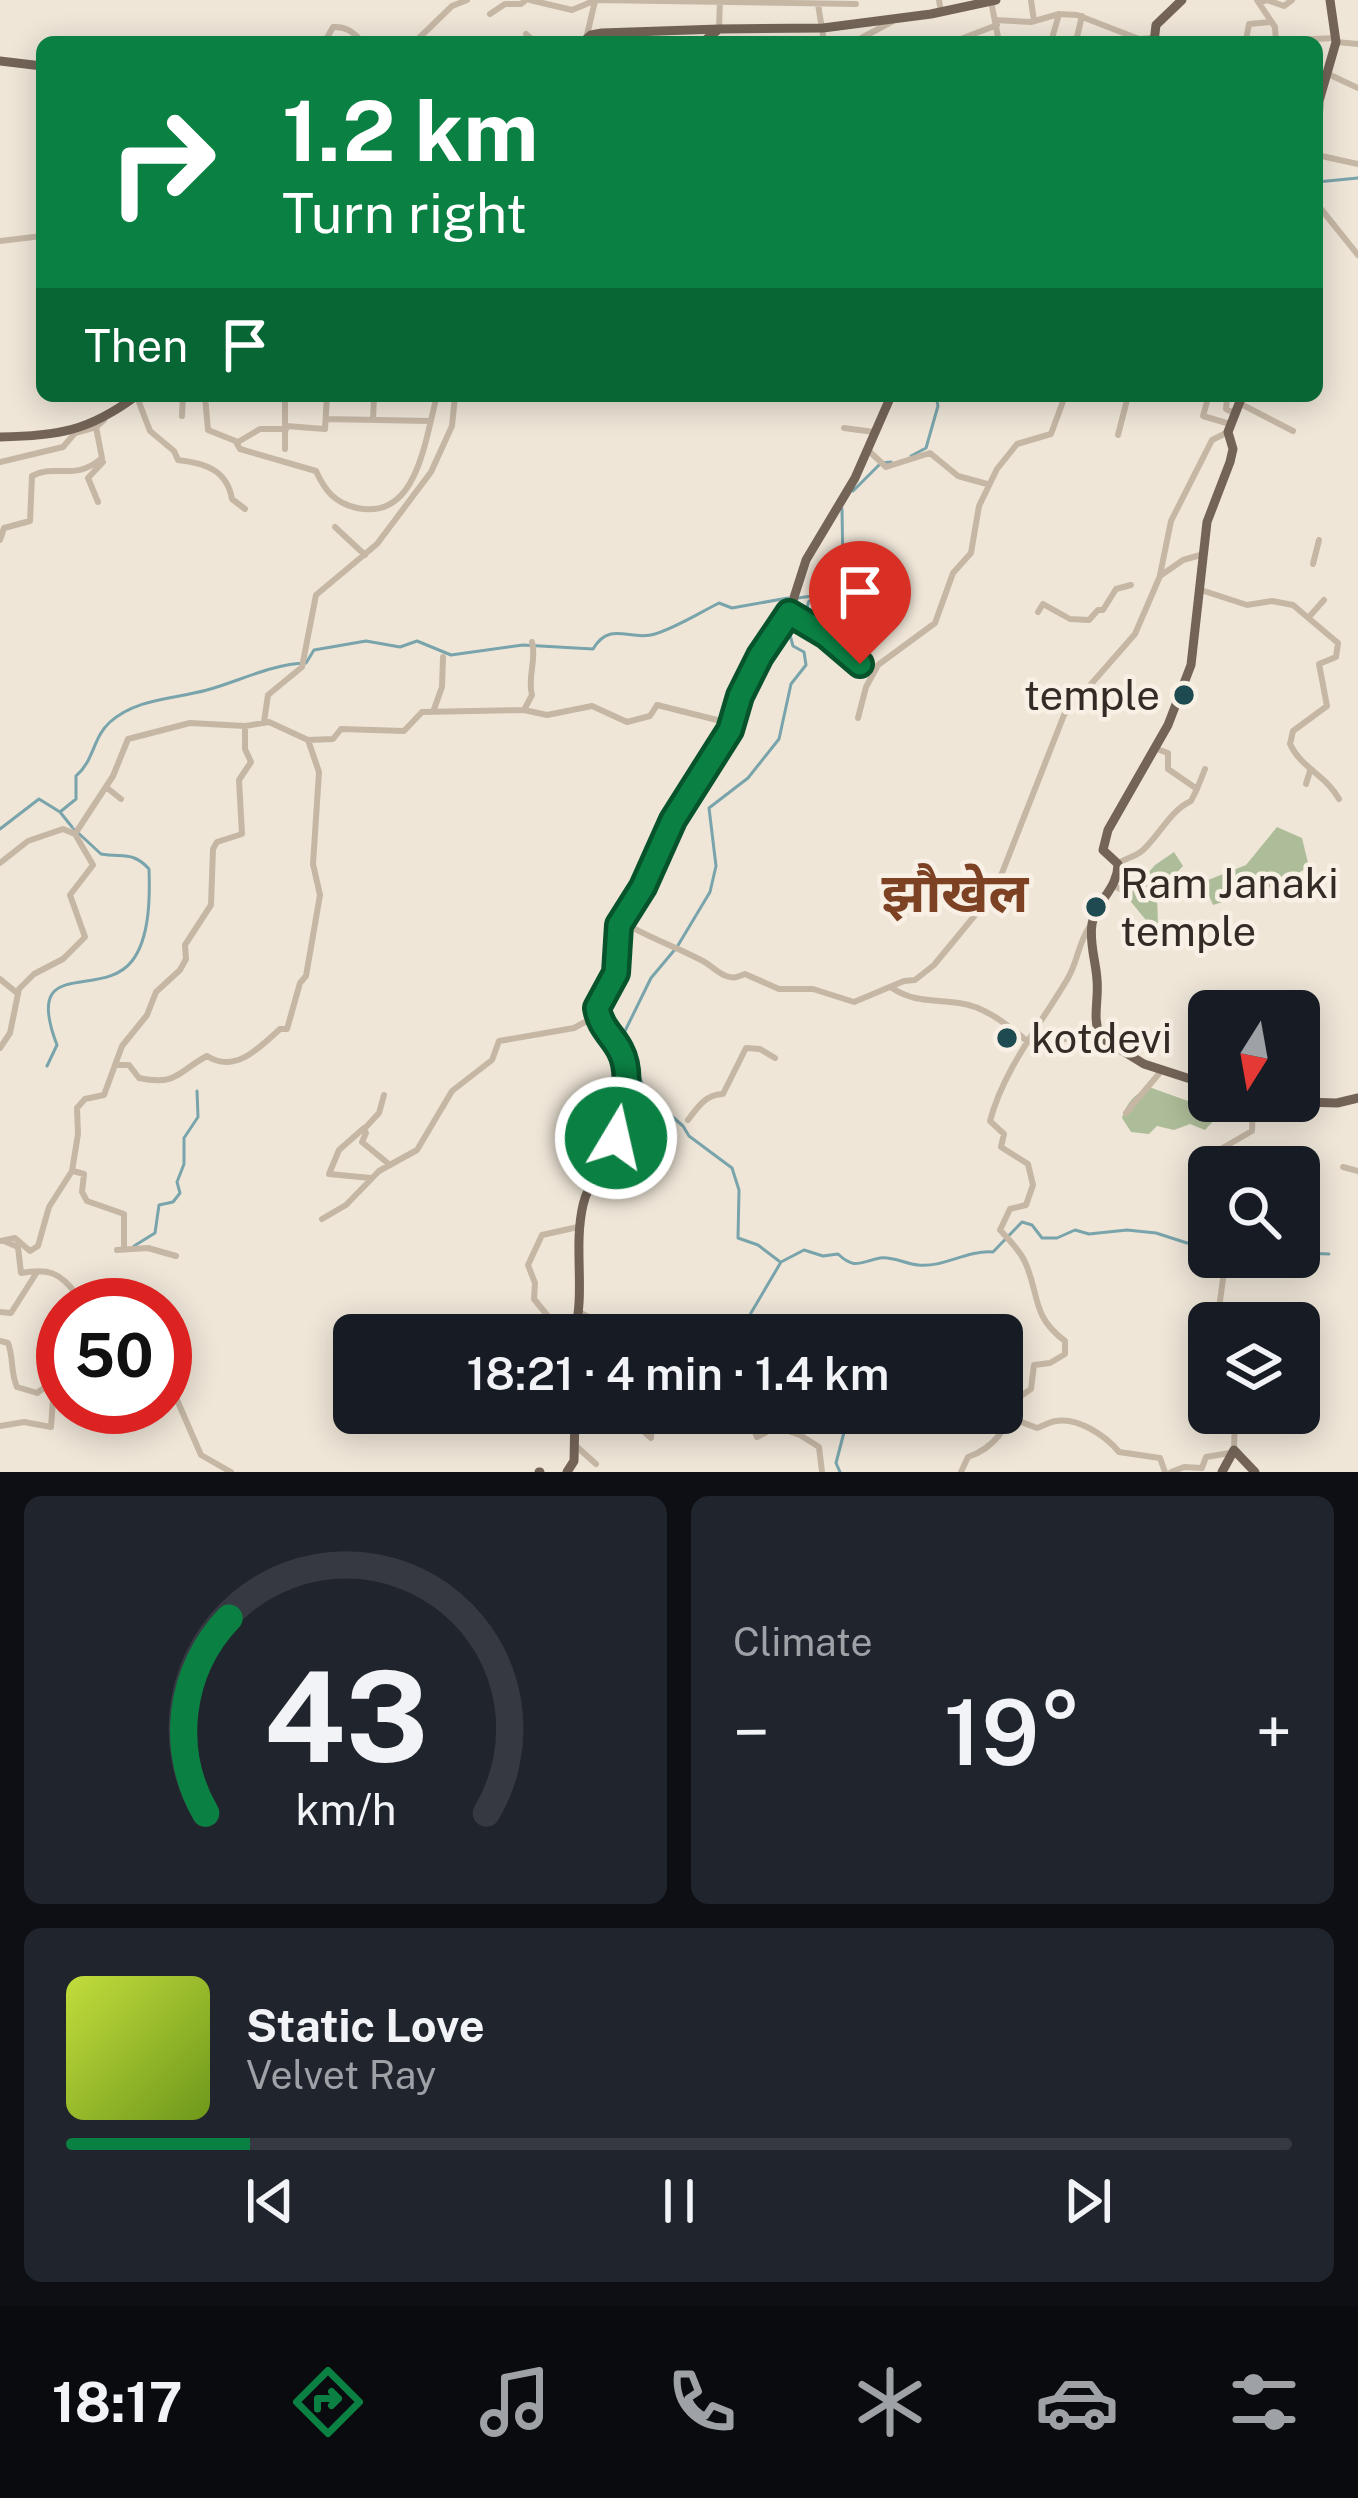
<!DOCTYPE html>
<html lang="en">
<head>
<meta charset="utf-8">
<style>
  :root { --surface:#171b24; --page:#20242c; --text:#f1f3f6; --muted:#9ea1a6; --line:#363941; --accent:#0b8043 }
  body { margin:0; font-family:"Public Sans","Noto Sans Devanagari",sans-serif; background:var(--page); color:var(--text); height:100vh; display:flex; flex-direction:column; font-size:45px; white-space:nowrap }
  * { box-sizing:border-box; margin:0 }
  p { font-size:39px; color:var(--muted) }
  .icon { flex:none; width:66px; height:66px; fill:none; stroke:currentColor; stroke-width:2; stroke-linecap:round; stroke-linejoin:round }
  .map { position:relative; height:1472px; overflow:hidden }
  .drawer { display:flex; flex-direction:column; gap:24px; padding:24px; background:#0d0f14; flex:1 }
  .drawer>* { flex:none }
  .top-card { position:absolute; left:36px; top:36px; width:1287px; height:366px; border-radius:18px; box-shadow:0 6px 30px #0003; background:#0b8043; color:#fff; overflow:hidden }
  .needle { width:78px; rotate:191deg }
  .controls { position:absolute; left:1188px; top:990px; display:grid; gap:24px }
  .controls a { display:grid; place-items:center; width:132px; height:132px; border-radius:18px; background:var(--surface); box-shadow:0 6px 30px #0003; font-size:60px }
  .speed { position:absolute; left:36px; top:1278px; display:flex; gap:24px; font-size:60px; font-weight:700; text-align:center }
  .speed>* { display:grid; place-content:center; width:156px; height:156px; border-radius:50%; background:var(--surface); box-shadow:0 6px 30px #0003; line-height:1 }
  .speed .limit { border:18px solid #d22; background:#fff; color:#111 }
  .pin { position:absolute; display:grid; place-items:center; width:102px; height:102px; color:#fff; margin:-123px -51px; border-radius:50% 50% 50% 0; rotate:-45deg; box-shadow:0 0 12px #0007 }
  .pin .icon { rotate:45deg }
  .me { position:absolute; width:132px; margin:-66px; rotate:9deg; stroke-linejoin:round; filter:drop-shadow(0 0 9px #0008) }
  .turn { display:flex; align-items:center; gap:42px; height:252px; padding:0 48px; font-size:54px }
  .turn .icon { width:156px; height:156px; stroke-width:2.5 }
  .turn b { display:block; font-size:84px; line-height:102px }
  .then { display:flex; align-items:center; height:114px; padding:0 48px; background:#0003; gap:24px; font-size:45px }
  .big { font-size:90px; font-weight:600; line-height:1.1 }
  .drawer .tile { flex:1; display:flex; flex-direction:column; justify-content:center; gap:18px; min-width:0; padding:0 42px; border-radius:18px; background:var(--page) }
  .drawer .dial { align-items:center; gap:0 }
  .dial svg { height:312px; overflow:visible; fill:none; stroke:var(--line); stroke-width:7; stroke-linecap:round; text-anchor:middle }
  .dial text { fill:var(--text); stroke:none }
  .song { display:flex; align-items:center; gap:36px }
  .cover { width:144px; height:144px; border-radius:18px; background:linear-gradient(135deg,hsl(70 70% 55%),hsl(80 70% 35%)) }
  .played { height:12px; border-radius:6px; background:linear-gradient(90deg,var(--accent) 15%,var(--line) 15%) }
  .keys { display:flex; justify-content:space-around; direction:ltr }
  .heat { display:flex; justify-content:space-between; align-items:center; font-size:66px; direction:ltr }
  .drawer .tiles { flex:1; display:grid; gap:24px; grid-template-columns:1fr 1fr }
  .tile:last-child { grid-column:span 2 }
  .trip { position:absolute; left:333px; top:1314px; width:690px; height:120px; border-radius:18px; background:var(--surface); box-shadow:0 6px 30px #0003; font-weight:600; line-height:120px; text-align:center }
  .menu { display:flex; height:192px; justify-content:space-around; align-items:center; background:#090b0e; color:var(--muted) }
  .menu .icon { width:84px; height:84px }
  .menu .active { color:var(--accent) }
  .menu b { font-size:54px; color:var(--text) }
  .map>svg:first-child { display:block }
  .green { fill:#aebd99 }
  .lines { fill:none; stroke-linecap:round; stroke-linejoin:round }
  .stream { stroke:#79a4ab; stroke-width:3 }
  .minor { stroke:#c6b7a5; stroke-width:6 }
  .major { stroke:#746458; stroke-width:9 }
  .route-casing { stroke:#07532c; stroke-width:30 }
  .route { stroke:#0b8043; stroke-width:21 }
  .poi-dot { fill:#1e4a51; stroke:#f8f0e4; stroke-width:4.5 }
  .labels { text-anchor:middle; stroke-width:9; stroke-linejoin:round; paint-order:stroke }
  .poi-label { font-size:42px; fill:#332b26; stroke:#f8f0e4; text-anchor:start }
  .district-label { font-size:54px; font-weight:bold; fill:#7d4124; stroke:#f8f0e4 }
</style>
</head>
<body>
<div class="map">
<svg width="1358" height="1472" viewBox="0 0 1358 1472">
  <rect width="100%" height="100%" fill="#efe6d8"/>
  <path class="green" d="M1277,827L1302,838L1309,867L1274,886L1213,905L1203,882L1246,865Z
    M1174,852L1183,866L1157,894L1158,926L1150,925L1127,897L1155,865Z
    M1149,1087L1188,1101L1231,1102L1205,1130L1190,1124L1174,1130L1157,1126L1149,1134L1131,1132L1122,1118C1127,1102 1134,1095 1149,1087Z"/>
  <g class="lines">
    <path class="stream" d="M1317,182L1358,178
      M911,456L926,448L938,406L936,396
      M853,491L881,463L891,462
      M798,598L812,596L843,567L842,509
      M60,812L76,799V776C94,761 93,737 110,722C137,698 175,699 207,690C240,681 271,664 306,663L314,650L366,641L400,647L417,641L451,655L523,645L593,649C610,620 631,642 655,634C677,627 699,613 719,603L732,608L788,598
      M0,829L39,799L60,812L72,827
      M47,1066L57,1045C22,954 101,1001 132,961C150,938 150,896 149,869C133,851 123,858 101,854L74,829
      M649,1099L632,1060L625,1031L651,978L677,947L710,892L716,866L709,808L748,778L779,739L791,684L806,665L804,652L793,646L790,635L803,619L809,601
      M652,1099L683,1126L689,1136L732,1168L739,1190L738,1238L758,1245L779,1261
      M134,1246L155,1233L159,1205L173,1202L180,1193L177,1182L184,1164V1138L198,1117L197,1091
      M1299,1253L1329,1254
      M738,1335L781,1262L804,1250L823,1256L838,1254C855,1270 860,1262 880,1258C892,1256 906,1264 918,1265C944,1268 966,1250 993,1252L1022,1222L1032,1225L1042,1238H1057L1075,1230L1089,1234L1127,1230L1156,1233L1187,1243L1209,1240
      M840,1472L836,1463L849,1413"/>
    <path class="minor" d="M530,0L572,10L596,0L856,4
      M939,0L941,12
      M1031,0L1034,21
      M1257,0L1275,27L1276,42
      M991,1L999,42
      M1259,3L1267,0L1284,6L1292,0
      M818,4L824,42
      M490,14L505,4H521L526,0
      M995,20L1031,22L1059,14L1077,15L1139,39L1153,38
      M719,29L720,0
      M526,34L535,42
      M587,35L595,1
      M1053,35L1059,14
      M1246,39L1251,42L1336,38
      M1246,40L1249,24L1271,22
      M316,42L327,38L333,27C347,26 353,33 363,42
      M388,42L418,39L452,6L467,0
      M854,42L893,21
      M953,42L997,25
      M1016,42V41
      M1068,42L1077,37L1082,16
      M1336,42L1358,44
      M1326,73L1358,88
      M1317,155L1358,164
      M1317,204L1358,255
      M0,241L42,236
      M205,396L208,430L238,442L260,429H286
      M1185,396L1192,398
      M1219,396L1227,399L1226,409L1234,413
      M137,397L150,431L174,451L178,460C205,463 227,470 232,499L245,509
      M1207,402L1203,416L1230,424
      M1239,403L1293,431
      M182,416L183,396
      M326,419L430,421
      M373,420L374,396L436,397
      M286,426L325,429L327,396
      M844,428L874,432
      M1118,435L1128,396
      M236,442L240,449L316,471C325,491 335,503 357,508C418,521 425,438 437,396
      M285,449V396
      M869,451L886,467L930,453L958,476L987,484
      M0,462L63,447L75,433L96,427
      M98,502L88,478L103,462
      M335,527L365,555
      M0,540L4,528L30,521L32,476C57,463 74,482 102,458L96,427L104,420
      M1313,564L1319,540
      M1160,575L1171,521L1212,440L1228,432
      M1201,590L1247,605L1272,601L1293,605L1338,643L1336,657L1319,664L1327,706L1293,731L1290,744C1301,768 1326,775 1339,799
      M1038,612L1043,604L1070,619L1089,620L1098,610H1103L1116,589L1131,585
      M789,613L826,635L873,674
      M1309,617L1324,600
      M524,710L532,695C527,676 537,661 532,642
      M433,712L442,687L443,657
      M858,718L866,687L878,665L935,623L953,573L971,553L979,506L997,469L1017,444L1051,434L1065,396
      M264,722L268,695L302,667L316,595L377,544L431,472L452,426L455,396
      M1154,748L1168,753V769L1197,789L1205,769
      M1306,784L1310,771
      M106,787L121,799
      M0,863L28,841L63,829L75,834L113,776L128,739L190,723L245,726L269,722L308,740L333,739L341,729L404,731L422,712L524,710L547,715L592,706L627,722L650,716L657,705L733,724
      M1119,863C1127,857 1134,858 1143,850C1161,833 1170,811 1191,801L1197,789
      M1115,886L1126,893
      M621,921C648,938 673,945 701,960C710,964 717,973 726,976C735,979 737,977 745,974L779,989H813L854,1002L904,981L915,980L934,965L976,914L1002,873L1064,715L1135,634L1160,576L1183,560L1204,554
      M0,979L17,993
      M892,988C915,1003 933,999 959,1003C985,1006 1009,1026 1028,1042
      M1035,1033L1062,1039L1100,1037
      M0,1048L10,1033L19,989L34,974L63,959L85,937L70,895L93,865L75,834
      M118,1065H129L139,1078C177,1086 177,1072 207,1056C235,1074 259,1048 280,1029H287L300,983L306,976L320,895L313,864L319,772L308,740
      M1126,1113L1162,1070
      M688,1120C697,1108 706,1094 723,1094L746,1048L760,1049L775,1058
      M366,1127L379,1113L384,1095
      M1214,1167V1153L1252,1131L1253,1101
      M1271,1167L1272,1158
      M1288,1167V1165
      M1343,1167L1358,1171
      M73,1171L84,1174L82,1192L87,1201L124,1214V1249
      M371,1178L329,1174L339,1150L364,1128L366,1133L362,1142L390,1165
      M1299,1201L1306,1203
      M1299,1213L1304,1214
      M322,1219L346,1205L379,1171L417,1150L452,1091L492,1060L499,1041L574,1028L596,1016
      M0,1241L15,1238L30,1251L38,1246L49,1207L72,1171L78,1134L77,1108L85,1099L104,1095L122,1046L147,1015L156,992L180,970L186,959L185,945L211,905L213,849L217,842L242,834L239,780L251,762L245,749V727
      M4,1241L18,1247L21,1273C48,1268 60,1272 77,1295L96,1292L104,1305
      M117,1250L148,1248L176,1256
      M0,1312L11,1313L37,1272
      M581,1313L607,1327L611,1335
      M1217,1323L1226,1257
      M573,1334L556,1326L534,1299L535,1283L528,1265L542,1235L578,1227
      M0,1341L8,1343C14,1359 10,1371 17,1387L37,1393L48,1385L54,1386L51,1427L24,1422L0,1426
      M165,1386L174,1393L201,1455L231,1472
      M644,1413L640,1428L651,1438L652,1424L670,1414L754,1430L757,1437L776,1427L800,1435L819,1447L822,1472
      M950,1413L1011,1418L1037,1428C1043,1426 1049,1422 1056,1421C1078,1417 1106,1436 1119,1452L1160,1458L1165,1472
      M879,1422L938,1417L941,1413
      M576,1446L596,1464
      M1234,1450L1235,1413
      M961,1472L968,1457C992,1449 1010,1428 1012,1402L1031,1389L1034,1365L1050,1363L1065,1354V1341C1031,1316 1040,1295 1025,1262C1019,1249 1009,1240 1000,1230L1010,1209L1026,1205L1033,1185L1028,1164L1001,1147L1004,1134L990,1121C1004,1068 1040,1026 1068,978C1078,961 1078,943 1090,926
      M1171,1472L1184,1467L1202,1468L1206,1457L1230,1453"/>
    <path class="major" d="M583,42L591,35L602,33L719,29
      M703,42L719,29L823,28L931,14L996,0
      M1154,42L1156,25L1182,0
      M0,61L42,66
      M1317,153L1319,101L1336,42L1330,0
      M0,437C58,436 89,431 136,396
      M1209,1085L1144,1064L1100,1037C1092,1017 1099,1000 1097,980C1096,961 1089,944 1092,924C1096,901 1118,889 1118,864L1103,850L1108,830L1168,725L1191,665L1207,522L1230,462L1233,449L1228,432L1242,396
      M1271,1101L1337,1103L1358,1098
      M574,1335C586,1291 573,1249 583,1205C587,1186 600,1172 609,1155C623,1127 632,1085 622,1054C617,1042 603,1028 597,1015L605,986L616,970L619,925L643,887L673,820L733,724L740,696L760,655L789,613L806,560L855,478L891,396
      M539,1472H540
      M567,1472L574,1461L575,1413
      M1222,1472L1234,1450L1255,1472"/>
  </g>
  <g class="lines">
    <g class="route-casing">
      <path id="route" d="M616,1138C622,1113 634,1076 620,1050C612,1035 600,1027 597,1008L616,973L619,925L643,887L673,820L730,730L740,696L760,656L789,613L826,635L860,664"/>
    </g>
    <use href="#route" class="route"/>
  </g>
  <g class="poi-dot">
    <circle cx="1184" cy="695" r="12"/>
    <circle cx="1096" cy="907" r="12"/>
    <circle cx="1007" cy="1038" r="12"/>
  </g>
  <g class="labels">
    <g class="poi-label">
      <text x="1160" y="710" text-anchor="end">temple</text>
      <text x="1120" y="898">Ram Janaki<tspan x="1120" dy="48">temple</tspan></text>
      <text x="1031" y="1053">kotdevi</text>
    </g>
    <g class="district-label">
      <text x="955" y="912">झौखेल</text>
    </g>
  </g>
</svg>
<div class="controls">
<a><svg class="needle" viewBox="-14 -14 28 28"><path d="M0-13l5 13h-10z" fill="#e53935"/><path d="M0 13l5-13h-10z" fill="#9ea1a6"/></svg></a>
<a><svg class="icon" aria-label="search" viewBox="0 0 24 24"><circle cx="10" cy="10" r="6"/><path d="M15 15l6 6"/></svg></a>
<a><svg class="icon" aria-label="layers" viewBox="0 0 24 24"><path d="M12 4l9 5-9 5-9-5zM3 14l9 5 9-5"/></svg></a>
</div>
<div class="speed"><div class="limit">50</div></div>
<div class="pin" style="left:860px;top:664px;background:#d93025"><svg class="icon" aria-label="arrive" viewBox="0 0 24 24"><path d="M6 21V4h12l-3 4 3 4H6"/></svg></div>
<svg class="me" style="left:616px;top:1138px" viewBox="-20 -20 40 40"><circle r="17" fill="#0b8043" stroke="#fff" stroke-width="3"/><path d="M0-11L8 9 0 5-8 9z" fill="#fff"/></svg>
<div class="trip">18:21 · 4 min · 1.4 km</div>
<div class="top-card">
<div class="turn"><svg class="icon" aria-label="right" viewBox="0 0 24 24"><path d="M7 20v-9h11M14 6l5 5-5 5"/></svg><div><b>1.2 km</b>Turn right</div></div>
<div class="then">Then<svg class="icon" aria-label="arrive" viewBox="0 0 24 24"><path d="M6 21V4h12l-3 4 3 4H6"/></svg></div>
</div>
</div>
<section class="drawer">
<div class="tiles">
<div class="tile dial"><svg viewBox="0 0 100 80">
<path d="M14 69A42 42 0 1 1 86 69"/>
<path d="M14 69A42 42 0 0 1 20 19" stroke="#0b8043"/>
<text x="50" y="56" font-size="32" font-weight="700">43</text>
<text x="50" y="72" font-size="11">km/h</text>
</svg></div>
<div class="tile"><p>Climate</p>
<div class="heat"><a>−</a><b class="big">19°</b><a>+</a></div>
</div>
<div class="tile">
<div class="song"><i class="cover"></i><div><b>Static Love</b><p>Velvet Ray</p></div></div>
<div class="played"></div>
<div class="keys"><svg class="icon" aria-label="previous" viewBox="0 0 24 24"><path d="M18 5L8 12l10 7zM5 5v14"/></svg><svg class="icon" aria-label="pause" viewBox="0 0 24 24"><path d="M8 5v14M16 5v14"/></svg><svg class="icon" aria-label="next" viewBox="0 0 24 24"><path d="M6 5l10 7-10 7zM19 5v14"/></svg></div>
</div>
</div>
</section>
<nav class="menu">
<b>18:17</b>
<svg class="icon active" aria-label="directions" viewBox="0 0 24 24"><path d="M12 3l9 9-9 9-9-9zM9 14v-3h6M13 9l2 2-2 2"/></svg>
<svg class="icon" aria-label="music" viewBox="0 0 24 24"><path d="M9 18V5l10-2v13"/><circle cx="6" cy="18" r="3"/><circle cx="16" cy="16" r="3"/></svg>
<svg class="icon" aria-label="phone" viewBox="0 0 24 24"><path d="M5 4h4l2 5-3 2q2 4 5 5l2-3 5 2v4C11 20 4 13 5 4z"/></svg>
<svg class="icon" aria-label="climate" viewBox="0 0 24 24"><path d="M12 3v18M4 7l16 10M4 17L20 7"/></svg>
<svg class="icon" aria-label="car" viewBox="0 0 24 24"><path d="M5 17H2v-5l4-1 3-4h7l3 4 3 1v5h-3M9 17h6M6 11h13"/><circle cx="7" cy="17" r="2"/><circle cx="17" cy="17" r="2"/></svg>
<svg class="icon" aria-label="filters" viewBox="0 0 24 24"><path d="M4 7h16M4 17h16"/><circle cx="9" cy="7" r="2"/><circle cx="15" cy="17" r="2"/></svg>
</nav>
</body>
</html>
